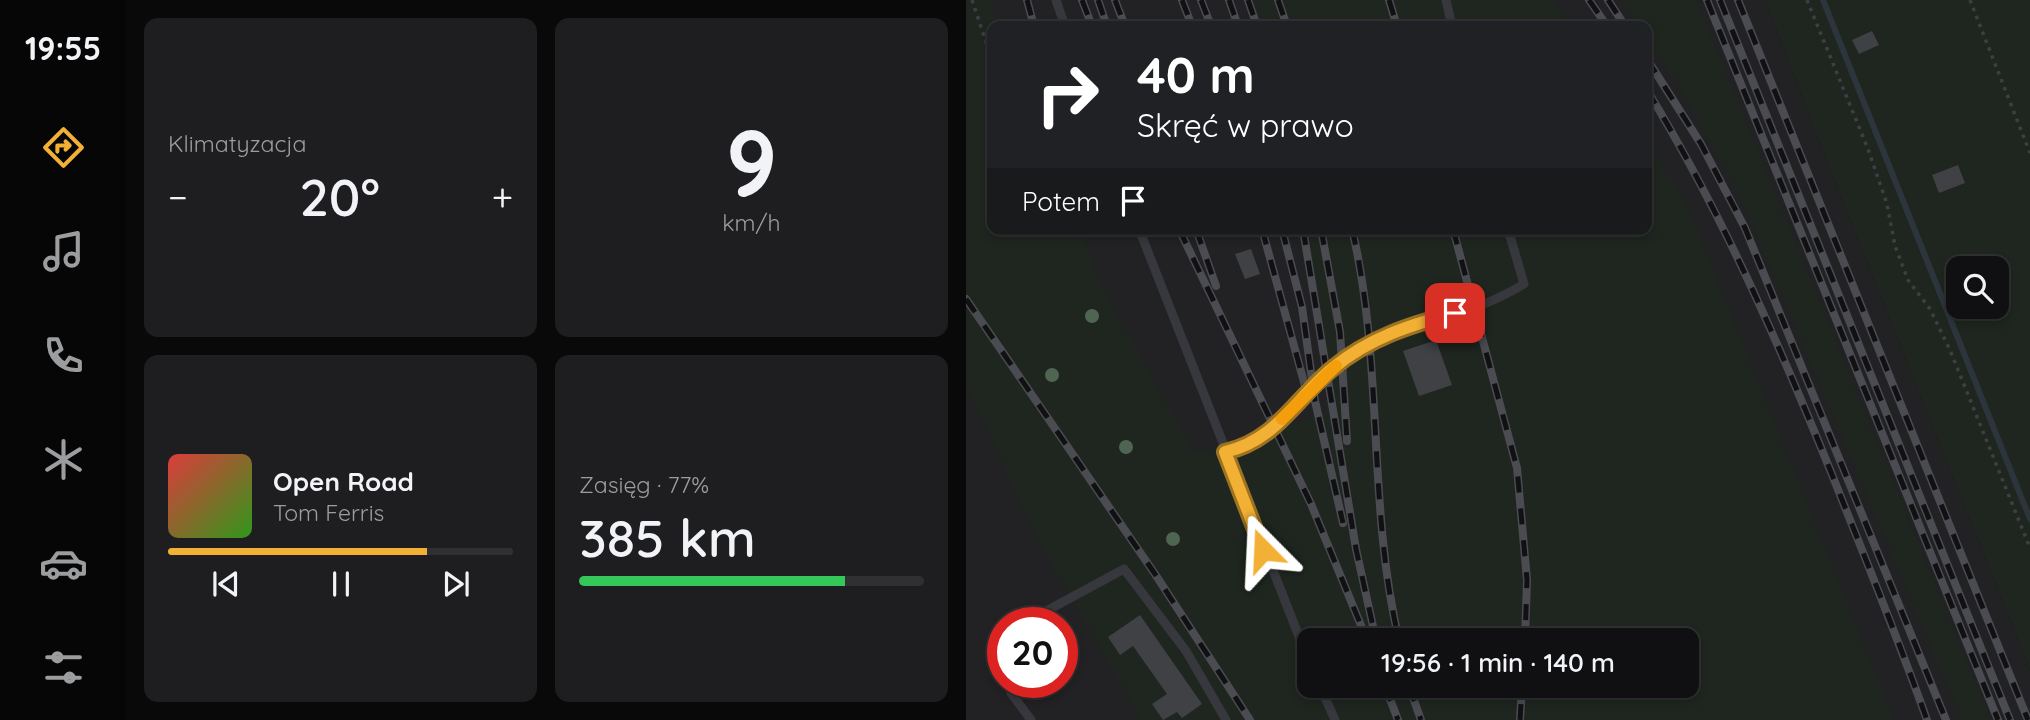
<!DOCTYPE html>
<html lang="pl">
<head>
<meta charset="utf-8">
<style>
  :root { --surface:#101012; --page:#1e1e20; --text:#f1f3f6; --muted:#9c9d9f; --line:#303032; --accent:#f2b134 }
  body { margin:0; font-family:Quicksand,sans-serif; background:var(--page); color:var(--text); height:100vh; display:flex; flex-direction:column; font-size:26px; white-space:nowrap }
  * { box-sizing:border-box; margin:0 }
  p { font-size:23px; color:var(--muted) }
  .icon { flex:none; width:38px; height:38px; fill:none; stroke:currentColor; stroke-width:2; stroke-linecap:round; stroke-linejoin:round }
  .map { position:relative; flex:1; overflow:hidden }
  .details { display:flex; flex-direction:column; gap:18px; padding:18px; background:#09090a; width:840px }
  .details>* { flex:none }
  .banner { position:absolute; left:21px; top:21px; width:665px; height:214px; border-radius:14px; box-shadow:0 4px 10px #0003,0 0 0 2px var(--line); background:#202124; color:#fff; overflow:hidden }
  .controls { position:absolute; left:980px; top:256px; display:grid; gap:14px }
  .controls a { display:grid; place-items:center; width:63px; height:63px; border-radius:14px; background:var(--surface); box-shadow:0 4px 10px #0003,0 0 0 2px var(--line); font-size:35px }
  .speed { position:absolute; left:21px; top:607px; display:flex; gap:14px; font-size:35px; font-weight:700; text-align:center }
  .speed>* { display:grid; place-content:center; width:91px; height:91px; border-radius:50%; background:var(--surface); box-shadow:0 4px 10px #0003,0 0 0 2px var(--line); line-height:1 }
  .speed .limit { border:10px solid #d22; background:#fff; color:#111 }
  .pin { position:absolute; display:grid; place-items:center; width:60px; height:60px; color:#fff; margin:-30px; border-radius:14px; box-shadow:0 4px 10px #0006 }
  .me { position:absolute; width:77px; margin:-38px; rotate:339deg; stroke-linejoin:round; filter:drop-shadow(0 0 5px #0008) }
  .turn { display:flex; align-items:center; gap:24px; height:147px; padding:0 35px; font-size:32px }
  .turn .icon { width:91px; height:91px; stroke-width:2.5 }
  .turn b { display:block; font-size:49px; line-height:60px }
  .then { display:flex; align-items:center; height:66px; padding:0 35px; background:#0003; gap:14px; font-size:26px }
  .big { font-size:52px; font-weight:600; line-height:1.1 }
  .details .card { flex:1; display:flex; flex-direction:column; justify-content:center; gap:10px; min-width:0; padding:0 24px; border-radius:14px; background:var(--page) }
  .details .dial { align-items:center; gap:0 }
  .dial b { font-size:91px; line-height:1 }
  .song { display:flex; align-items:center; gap:21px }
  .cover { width:84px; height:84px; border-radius:10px; background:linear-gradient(135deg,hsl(0 70% 55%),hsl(110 70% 35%)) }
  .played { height:7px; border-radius:4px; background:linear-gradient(90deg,var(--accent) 75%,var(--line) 75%) }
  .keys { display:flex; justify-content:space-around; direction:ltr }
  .heat { display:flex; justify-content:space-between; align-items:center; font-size:38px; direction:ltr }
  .charge { height:10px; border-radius:5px; background:linear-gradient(90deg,#34c759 77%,var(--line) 0) }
  .details .tiles { flex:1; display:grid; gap:18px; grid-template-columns:repeat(2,1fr) }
  .trip { position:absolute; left:331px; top:628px; width:402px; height:70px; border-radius:14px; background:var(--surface); box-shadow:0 4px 10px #0003,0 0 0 2px var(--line); font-weight:600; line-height:70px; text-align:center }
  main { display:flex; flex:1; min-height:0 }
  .dock { display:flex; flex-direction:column; width:126px; justify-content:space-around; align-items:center; background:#060607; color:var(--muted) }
  .dock .icon { width:49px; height:49px }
  .dock .active { color:var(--accent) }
  .dock b { font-size:32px; color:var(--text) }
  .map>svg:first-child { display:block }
  .built { fill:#222225; fill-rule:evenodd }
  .green { fill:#1e261f; fill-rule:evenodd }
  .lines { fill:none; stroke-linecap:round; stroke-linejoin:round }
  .stream { stroke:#2c353c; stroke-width:6 }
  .building { fill:#404145 }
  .path { stroke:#3d3f44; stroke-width:3.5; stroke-dasharray:3.5 5; stroke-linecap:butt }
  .service { stroke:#37383d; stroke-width:9 }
  .rail-casing { stroke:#4a4c52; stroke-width:8 }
  .rail { stroke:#111113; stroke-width:5; stroke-dasharray:16; stroke-linecap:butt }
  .tree { fill:#506452 }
  .route-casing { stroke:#9d7322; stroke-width:18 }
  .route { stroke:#f2b134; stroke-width:12 }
  .slow { stroke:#f59e0b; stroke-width:12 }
</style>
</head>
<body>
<main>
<nav class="dock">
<b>19:55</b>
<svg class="icon active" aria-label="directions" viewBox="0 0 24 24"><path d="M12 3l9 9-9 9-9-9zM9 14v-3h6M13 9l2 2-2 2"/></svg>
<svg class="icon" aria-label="music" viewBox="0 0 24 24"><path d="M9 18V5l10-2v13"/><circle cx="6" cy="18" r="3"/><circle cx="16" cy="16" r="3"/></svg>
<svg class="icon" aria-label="phone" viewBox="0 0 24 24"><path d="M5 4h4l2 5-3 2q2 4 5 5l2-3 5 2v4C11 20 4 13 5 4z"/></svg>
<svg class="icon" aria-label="climate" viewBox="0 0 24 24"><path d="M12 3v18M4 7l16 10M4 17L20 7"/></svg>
<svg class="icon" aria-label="car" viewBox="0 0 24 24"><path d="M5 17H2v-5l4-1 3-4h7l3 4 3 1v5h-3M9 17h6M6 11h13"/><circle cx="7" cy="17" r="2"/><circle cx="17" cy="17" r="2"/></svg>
<svg class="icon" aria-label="filters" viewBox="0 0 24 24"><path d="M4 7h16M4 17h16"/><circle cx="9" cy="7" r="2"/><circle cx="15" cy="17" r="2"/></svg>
</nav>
<section class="details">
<div class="tiles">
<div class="card"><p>Klimatyzacja</p>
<div class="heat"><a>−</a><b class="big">20°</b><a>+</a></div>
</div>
<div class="card dial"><b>9</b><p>km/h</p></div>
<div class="card">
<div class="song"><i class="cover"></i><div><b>Open Road</b><p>Tom Ferris</p></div></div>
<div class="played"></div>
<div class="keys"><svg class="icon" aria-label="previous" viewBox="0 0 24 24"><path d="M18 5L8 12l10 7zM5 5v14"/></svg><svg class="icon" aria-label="pause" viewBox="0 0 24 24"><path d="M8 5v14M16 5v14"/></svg><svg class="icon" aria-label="next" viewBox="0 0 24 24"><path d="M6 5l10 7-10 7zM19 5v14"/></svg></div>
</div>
<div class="card"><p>Zasięg · 77%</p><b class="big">385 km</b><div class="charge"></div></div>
</div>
</section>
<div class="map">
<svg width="1064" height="720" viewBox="0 0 1064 720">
  <rect width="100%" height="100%" fill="#161618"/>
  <path class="built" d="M0,0H799L862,165L1064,670V720H0ZM26,26H681V229H26ZM37,623H96V682H37ZM343,640H721V686H343Z"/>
  <path class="green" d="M0,0H24L34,26H26V229H113L135,285L229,454L370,410L330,229H681V141L720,202L928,720H176L68,533L0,383ZM343,640H721V686H343Z
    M281,0H588L605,26H286Z
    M655,0H730L1025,720H996L782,215L717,92L681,38V26H673Z
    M799,0H1064V670L862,165ZM992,268H1031V306H992Z"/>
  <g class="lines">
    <path class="stream" d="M857,0L1064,519"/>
  </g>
  <path class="building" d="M906,31L913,45L893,54L886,40Z
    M992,165L999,183L973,193L966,175Z
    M285,249L294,274L279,279L269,254Z
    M470,340L486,385L453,396L437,351Z
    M174,615L236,704L216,718L211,712L197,720L186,704L201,694L167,646L154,655L142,637Z"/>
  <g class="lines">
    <path class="path" d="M6,0L26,60
      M841,0L902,149L921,204L929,246L942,280L964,309L984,350L1064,548
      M1004,0L1064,153"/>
    <path class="service" d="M90,0L99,26
      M480,0L486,26
      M173,229L343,662
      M259,452C322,438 355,367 412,337C442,322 478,318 510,307C527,301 543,293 558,284L542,229
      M58,623L158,569L220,651L260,720
      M41,682L45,693L65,720
      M354,686L369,720"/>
    <g class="rail-casing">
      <path id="rail" d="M61,0L68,26
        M116,0L126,26
        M132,0L141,26
        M149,0L159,26
        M216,0L226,26
        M235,0L245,26
        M263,0L272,26
        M282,0L291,26
        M312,0L321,26
        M423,0L431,26
        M623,0L641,26
        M642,0L659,26
        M741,0L1032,720
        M754,0L1044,720
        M772,0L1062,720
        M681,59L735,144L779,228L980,720
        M681,90C756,213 813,344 867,477C899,558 932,638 961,720
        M213,229L345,504L401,640
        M230,229L250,286
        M296,229L339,386
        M316,229L336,307L349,401L377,523
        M337,229L390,549L410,640
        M355,229L374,332L381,441
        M386,229C418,364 401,505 433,640
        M487,229L551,468L561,580L559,640
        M0,299L189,574L284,720
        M419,686L432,720
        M443,686L455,720
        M554,720L556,686"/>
    </g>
    <use href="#rail" class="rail"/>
  </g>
  <g class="tree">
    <circle cx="126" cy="316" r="7"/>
    <circle cx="86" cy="375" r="7"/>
    <circle cx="160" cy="447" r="7"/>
    <circle cx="207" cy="539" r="7"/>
  </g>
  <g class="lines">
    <g class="route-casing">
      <path id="route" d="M297,550L259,452C310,441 330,398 367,368C403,338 444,325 489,313"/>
    </g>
    <use href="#route" class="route"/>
    <path class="slow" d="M316,419L370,366"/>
  </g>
</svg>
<div class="controls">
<a><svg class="icon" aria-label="search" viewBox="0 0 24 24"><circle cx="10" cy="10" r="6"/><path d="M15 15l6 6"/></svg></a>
</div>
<div class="speed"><div class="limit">20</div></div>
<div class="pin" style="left:489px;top:313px;background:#d93025"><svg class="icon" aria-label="arrive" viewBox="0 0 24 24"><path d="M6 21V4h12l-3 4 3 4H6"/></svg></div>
<svg class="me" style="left:297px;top:550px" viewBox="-20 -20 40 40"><path d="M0-17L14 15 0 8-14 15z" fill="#f2b134" stroke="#fff" stroke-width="4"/></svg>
<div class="trip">19:56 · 1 min · 140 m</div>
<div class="banner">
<div class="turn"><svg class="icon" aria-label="right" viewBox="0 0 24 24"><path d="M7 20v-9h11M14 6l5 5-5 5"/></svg><div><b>40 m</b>Skręć w prawo</div></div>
<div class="then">Potem<svg class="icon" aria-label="arrive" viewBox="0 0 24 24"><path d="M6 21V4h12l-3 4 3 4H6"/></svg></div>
</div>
</div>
</main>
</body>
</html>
